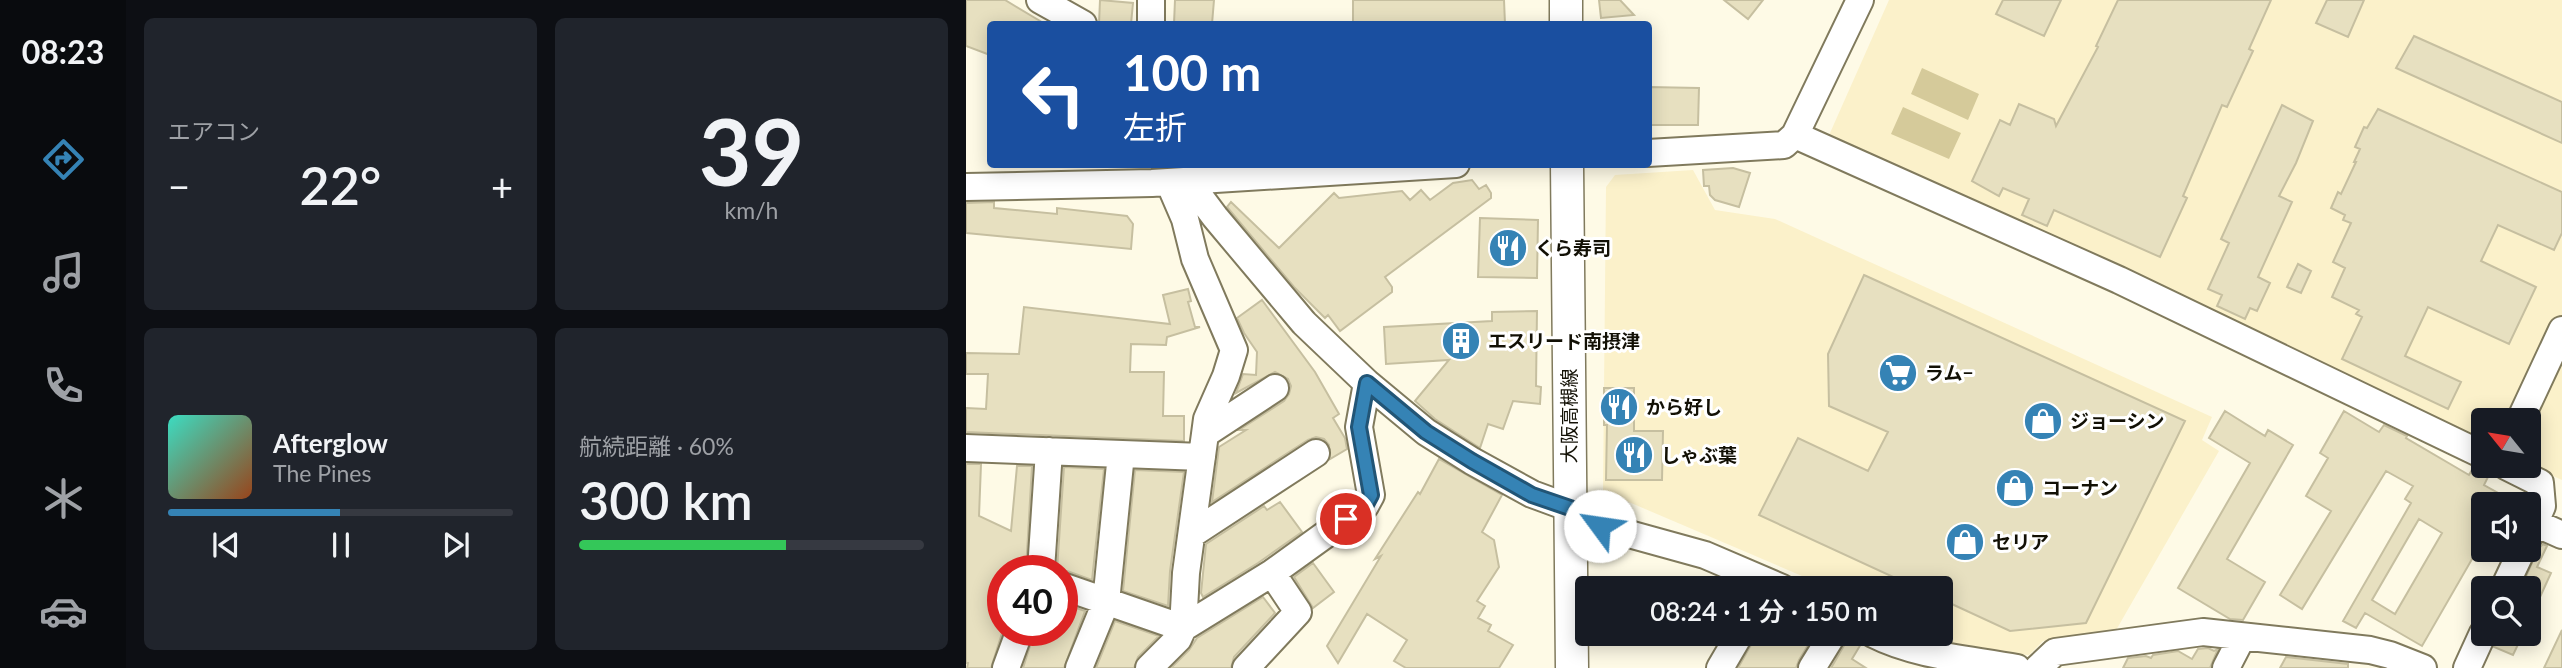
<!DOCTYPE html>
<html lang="ja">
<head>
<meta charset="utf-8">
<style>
  :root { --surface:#171b24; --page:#20242c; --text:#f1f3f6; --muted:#9ea1a6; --line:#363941; --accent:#3583b5 }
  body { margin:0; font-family:Lato,"Noto Sans JP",sans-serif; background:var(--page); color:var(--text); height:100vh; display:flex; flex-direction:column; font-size:26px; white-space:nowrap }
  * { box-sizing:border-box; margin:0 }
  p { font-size:23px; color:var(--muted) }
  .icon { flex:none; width:38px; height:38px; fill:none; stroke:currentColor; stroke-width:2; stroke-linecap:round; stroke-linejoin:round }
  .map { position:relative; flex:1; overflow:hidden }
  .panel { display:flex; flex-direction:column; gap:18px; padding:18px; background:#0d0f14; width:840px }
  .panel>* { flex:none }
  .hud { position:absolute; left:21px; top:21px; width:665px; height:147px; border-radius:7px; box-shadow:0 4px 18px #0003; background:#1a4fa0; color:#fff; overflow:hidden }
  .needle { width:46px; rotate:300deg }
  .controls { position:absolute; left:1505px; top:408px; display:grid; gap:14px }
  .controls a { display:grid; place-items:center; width:70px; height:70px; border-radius:7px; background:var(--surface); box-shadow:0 4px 18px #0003; font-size:35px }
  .speed { position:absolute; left:21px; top:555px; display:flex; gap:14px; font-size:35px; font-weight:700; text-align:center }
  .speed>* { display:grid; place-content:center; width:91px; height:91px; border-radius:50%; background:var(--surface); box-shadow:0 4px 18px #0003; line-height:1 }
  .speed .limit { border:10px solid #d22; background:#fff; color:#111 }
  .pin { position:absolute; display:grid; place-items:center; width:60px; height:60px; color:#fff; margin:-30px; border:4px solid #fff; border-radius:50%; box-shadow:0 2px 7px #0007 }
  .me { position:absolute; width:77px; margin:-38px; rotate:301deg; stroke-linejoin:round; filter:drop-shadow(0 0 5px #0008) }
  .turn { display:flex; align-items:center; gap:24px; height:147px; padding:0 21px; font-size:32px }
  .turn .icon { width:91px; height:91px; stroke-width:2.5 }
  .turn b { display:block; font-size:49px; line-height:60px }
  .big { font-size:52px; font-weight:600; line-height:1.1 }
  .panel .widget { flex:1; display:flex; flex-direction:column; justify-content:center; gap:10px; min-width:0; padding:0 24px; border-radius:10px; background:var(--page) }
  .panel .dial { align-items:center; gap:0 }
  .dial b { font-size:91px; line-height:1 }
  .song { display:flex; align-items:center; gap:21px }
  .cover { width:84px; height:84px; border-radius:10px; background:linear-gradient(135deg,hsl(170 70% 55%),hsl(20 70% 35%)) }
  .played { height:7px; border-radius:4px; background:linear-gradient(90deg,var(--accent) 50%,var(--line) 50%) }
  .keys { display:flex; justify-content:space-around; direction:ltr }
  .heat { display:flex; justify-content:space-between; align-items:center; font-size:38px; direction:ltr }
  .charge { height:10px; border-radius:5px; background:linear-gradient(90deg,#34c759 60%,var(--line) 0) }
  .panel .tiles { flex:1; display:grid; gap:18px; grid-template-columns:repeat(2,1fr) }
  .trip { position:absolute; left:609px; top:576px; width:378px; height:70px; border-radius:7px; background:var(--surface); box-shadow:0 4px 18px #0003; font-weight:600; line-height:70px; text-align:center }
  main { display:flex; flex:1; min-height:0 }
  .menu { display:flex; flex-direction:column; width:126px; justify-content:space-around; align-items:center; background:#090b0e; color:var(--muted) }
  .menu .icon { width:49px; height:49px }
  .menu .on { color:var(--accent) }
  .menu b { font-size:32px; color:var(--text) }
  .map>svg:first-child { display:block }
  .built { fill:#fbf1ca }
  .green { fill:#d5ca9a }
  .building { fill:#e7e0c0; stroke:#c6bfa0; stroke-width:2; fill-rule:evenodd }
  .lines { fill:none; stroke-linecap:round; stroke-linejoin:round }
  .minor-casing { stroke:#807a5d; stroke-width:30 }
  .major-casing { stroke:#807a5d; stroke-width:35 }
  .minor { stroke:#fff; stroke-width:26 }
  .major { stroke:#fff; stroke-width:32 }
  .route-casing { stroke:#225576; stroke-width:18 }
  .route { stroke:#3583b5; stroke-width:12 }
  .labels { text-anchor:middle; stroke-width:6; stroke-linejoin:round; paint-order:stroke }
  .poi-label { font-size:19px; font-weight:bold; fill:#121005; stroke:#fff; text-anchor:start }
  .street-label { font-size:19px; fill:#121005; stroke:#fff }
</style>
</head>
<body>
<main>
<nav class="menu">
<b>08:23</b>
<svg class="icon on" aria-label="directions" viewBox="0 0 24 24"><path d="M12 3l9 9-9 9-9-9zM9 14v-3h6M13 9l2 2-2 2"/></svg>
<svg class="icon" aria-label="music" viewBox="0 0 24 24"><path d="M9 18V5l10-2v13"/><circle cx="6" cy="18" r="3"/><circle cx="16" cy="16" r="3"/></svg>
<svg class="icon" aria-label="phone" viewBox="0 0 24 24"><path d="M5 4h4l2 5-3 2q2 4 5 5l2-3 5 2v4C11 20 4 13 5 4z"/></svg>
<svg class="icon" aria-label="climate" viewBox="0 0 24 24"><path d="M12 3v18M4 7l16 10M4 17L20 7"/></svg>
<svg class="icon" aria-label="car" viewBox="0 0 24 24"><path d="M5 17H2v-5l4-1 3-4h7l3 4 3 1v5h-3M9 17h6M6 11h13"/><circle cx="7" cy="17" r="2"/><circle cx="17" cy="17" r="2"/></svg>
</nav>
<section class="panel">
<div class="tiles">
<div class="widget"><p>エアコン</p>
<div class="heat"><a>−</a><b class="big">22°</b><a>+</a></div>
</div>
<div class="widget dial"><b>39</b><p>km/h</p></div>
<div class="widget">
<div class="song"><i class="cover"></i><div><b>Afterglow</b><p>The Pines</p></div></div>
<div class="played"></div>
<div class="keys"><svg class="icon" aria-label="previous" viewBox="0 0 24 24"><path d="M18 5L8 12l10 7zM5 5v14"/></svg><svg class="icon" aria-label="pause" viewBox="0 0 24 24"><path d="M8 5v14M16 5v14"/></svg><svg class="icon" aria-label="next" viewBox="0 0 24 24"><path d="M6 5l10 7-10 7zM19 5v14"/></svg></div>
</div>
<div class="widget"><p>航続距離 · 60%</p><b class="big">300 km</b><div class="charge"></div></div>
</div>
</section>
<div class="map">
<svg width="1596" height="668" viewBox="0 0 1596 668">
  <rect width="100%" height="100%" fill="#fefae6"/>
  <path class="built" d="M923,0H1596V480L1563,465V420H1517V444L860,142Z
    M727,170L749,210L809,219L1246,417L1236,440L1253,451L1149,632L1077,641L1063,655L1040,654L946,634H975V588H858L843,579L637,491L640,187L649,175Z"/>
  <path class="green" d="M956,68L1013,94L1002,120L945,94Z
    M937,107L995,133L983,159L925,134Z"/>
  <path class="building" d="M0,0H39L79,24H24V55L0,46Z
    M134,0L167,3L165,24H133Z
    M209,0H248L246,24H208Z
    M387,0H538L539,24H387Z
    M633,0H654L668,15L635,18Z
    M758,0H797L782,19Z
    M1037,0H1095L1078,36L1030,14Z
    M1152,0H1305L1283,49L1287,51L1261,107L1256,105L1217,196L1221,198L1194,257L1088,210L1081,226L1056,215L1063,199L1037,188L1033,196L1006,181L1034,120L1044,125L1053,104L1088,119L1090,126L1132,47L1130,46Z
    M1361,0H1398L1382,37L1350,23Z
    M1448,36L1596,102V143L1430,68Z
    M682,87L733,88L732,125H682Z
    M1316,105L1347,121L1330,163L1313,196L1326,202L1292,277L1304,283L1291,311L1284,308L1279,319L1251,306L1256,295L1242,289L1263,243L1255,239Z
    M1412,109L1596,192V233L1588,250L1532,225L1515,261L1570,287L1543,344L1462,307L1439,356L1495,382L1482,409L1376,359L1396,317L1390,314L1393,310L1366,297L1379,268L1367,262L1385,223L1377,220L1379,215L1365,208L1372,192L1375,194L1390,162H1388L1394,149L1389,147L1398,127L1401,128Z
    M767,168L784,173L773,207L749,200L744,195L743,186H738L737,170Z
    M506,180L513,189L520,185L525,193V198L419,277L426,287V292L374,331L362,315L359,318L328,287L261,207L265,202L313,248L368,193L373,198L436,191L444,200L455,190L464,200L487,183Z
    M28,202V208L91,214V208L161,216L167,224L165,249L0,233V203Z
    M514,218L572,220L571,278L512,277Z
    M1332,264L1345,271L1335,293L1321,287Z
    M898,275L1219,421L1120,623L1044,631L975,599V588H951L793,515L832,438L902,471L922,432L863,406L862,354Z
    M222,289L225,301L222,302L229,327H234L201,337L200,345L165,344L164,372H198L197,416H218V441L0,432V408L20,409L22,374H0V353L53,354L58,307L204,324L197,295Z
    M296,300L349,372L373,414L367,418L379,438L381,449L364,459L363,445L358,439L350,437L342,440L246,502L253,447L280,430H273L318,401L323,394L325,386L322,379L309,372L270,393L277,374L290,375L291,352L278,333L271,318Z
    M571,311L570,386L575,387L574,404L547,401L537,429L522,424L514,448L469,419L449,401L483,360L420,364L418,327L526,321V312Z
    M638,388H668V431H697L696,480H640L641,425H638Z
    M1259,411L1299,436L1302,430L1327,445L1261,559L1299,582L1277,620L1264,619L1212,588L1284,463L1243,438Z
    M1378,411L1413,432L1418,425L1441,436L1440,438L1503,475L1507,468L1522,477L1518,485L1552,504H1517V540L1456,646L1399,613L1390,628L1377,621L1445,503L1439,499L1447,486L1420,471L1336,609L1314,595L1365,511L1340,496L1362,458L1354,453ZM1453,519L1476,533L1429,614L1406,600Z
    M473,459L536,495L516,532L528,540L533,567L511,601L519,606L512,618L525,625L522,631L547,645L533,668H440L428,661L441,640L401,614L372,663L361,646L415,556L409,559L452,492L454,494Z
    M0,464H15L13,516L45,531L51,466H66L60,570H37V630L25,668H1L2,663H0Z
    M98,467L138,469L126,580L101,571L91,570Z
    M169,470L218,472L204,571L202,606L157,591Z
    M314,502L336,532L292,563L237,597L235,593L240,544L298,506L301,510Z
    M1577,544L1581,546L1571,567L1585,573L1563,621V588H1555L1572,549Z
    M347,563L368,592L347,608L328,577Z
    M297,597L309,613L268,657L265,668H205L223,650L231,638Z
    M96,603L119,611L98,668H57L69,630H96Z
    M149,621L193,636L172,657L168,668H130Z
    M1596,630V668H1578Z
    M791,634H849L833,660L830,668H772Z
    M883,634L893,639L895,644L886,659L900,668H865L880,642Z
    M1532,634H1557L1547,655L1528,647Z
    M1242,648L1248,651L1252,649L1244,668H1157L1162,658L1180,656L1185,658L1187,655L1212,651L1226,659L1232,649Z
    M1320,657L1382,664V668H1314Z"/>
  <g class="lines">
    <g class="minor-casing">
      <path id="minor" d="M74,0L117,24
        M185,0V24
        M829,135L1153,280L1517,455
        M682,153L818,145L829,135L894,0
        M222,181L249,217L338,323L401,383L460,432L506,461L566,494L604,508L634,526L739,555L816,588
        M0,187L186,183L490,164
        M1554,420L1596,330
        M239,434L309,388
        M0,448L236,457
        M1540,466L1574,483L1576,506L1563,536
        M1569,523L1596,535
        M226,534L350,453
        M75,570L83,451
        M96,586L217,628L306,573L399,506L405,495L393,427L401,383
        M1538,588L1556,550
        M907,634C950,656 1003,659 1051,668
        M40,668L54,630
        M113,668L140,602L155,454
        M183,668L212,639L217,628L220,573L239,434L241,419L260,376L268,350L229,259L219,219L203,182
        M280,668L332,612L306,573
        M754,668L774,634
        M846,668L867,634
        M1072,668L1089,652L1237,632L1404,650L1424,655L1457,668
        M1260,668L1276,637
        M1501,668L1517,633"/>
    </g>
    <g class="major-casing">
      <path id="major" d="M600,0V24
        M601,164L606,668"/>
    </g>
    <use href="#minor" class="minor"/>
    <use href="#major" class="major"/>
  </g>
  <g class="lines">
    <g class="route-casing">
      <path id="route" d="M380,519L399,506L405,495L393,427L401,383L460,432L506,461L566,495L604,508L634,526"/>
    </g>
    <use href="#route" class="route"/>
  </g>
  <defs>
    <g id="restaurant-disc" transform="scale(2.0125)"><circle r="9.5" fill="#3583b5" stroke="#fff"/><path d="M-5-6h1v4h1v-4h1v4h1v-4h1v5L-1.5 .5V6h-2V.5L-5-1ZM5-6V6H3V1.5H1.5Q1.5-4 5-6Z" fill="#fff"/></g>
    <g id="building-disc" transform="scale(2.0125)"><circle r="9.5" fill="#3583b5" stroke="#fff"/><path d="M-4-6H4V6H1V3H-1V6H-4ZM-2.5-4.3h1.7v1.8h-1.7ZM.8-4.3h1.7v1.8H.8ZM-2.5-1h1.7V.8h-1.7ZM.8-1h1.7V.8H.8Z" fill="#fff"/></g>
    <g id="supermarket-disc" transform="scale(2.0125)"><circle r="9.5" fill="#3583b5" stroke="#fff"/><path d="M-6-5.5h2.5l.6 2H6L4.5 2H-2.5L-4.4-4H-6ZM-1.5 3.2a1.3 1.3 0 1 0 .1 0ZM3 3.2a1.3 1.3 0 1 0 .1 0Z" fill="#fff"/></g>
    <g id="shop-disc" transform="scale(2.0125)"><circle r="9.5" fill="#3583b5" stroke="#fff"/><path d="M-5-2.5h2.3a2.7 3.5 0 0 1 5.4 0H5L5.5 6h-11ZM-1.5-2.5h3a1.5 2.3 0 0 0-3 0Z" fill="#fff"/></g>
  </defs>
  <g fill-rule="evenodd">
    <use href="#restaurant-disc" x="542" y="248"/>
    <use href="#building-disc" x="495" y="341"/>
    <use href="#supermarket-disc" x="932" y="373"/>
    <use href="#restaurant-disc" x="653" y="407"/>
    <use href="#shop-disc" x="1077" y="421"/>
    <use href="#restaurant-disc" x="668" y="455"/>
    <use href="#shop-disc" x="1049" y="488"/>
    <use href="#shop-disc" x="999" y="542"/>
  </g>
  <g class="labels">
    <g class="poi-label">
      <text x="569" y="255">くら寿司</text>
      <text x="522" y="348">エスリード南摂津</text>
      <text x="959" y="380">ラム−</text>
      <text x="680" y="414">から好し</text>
      <text x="1104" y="428">ジョーシン</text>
      <text x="695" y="462">しゃぶ葉</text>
      <text x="1076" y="495">コーナン</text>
      <text x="1026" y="549">セリア</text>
    </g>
    <g class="street-label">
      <text transform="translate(603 416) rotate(-90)" y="7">大阪高槻線</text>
    </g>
  </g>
</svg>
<div class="controls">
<a><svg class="needle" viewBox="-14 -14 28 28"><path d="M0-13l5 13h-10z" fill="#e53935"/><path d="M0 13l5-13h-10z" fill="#9ea1a6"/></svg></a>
<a><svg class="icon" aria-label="sound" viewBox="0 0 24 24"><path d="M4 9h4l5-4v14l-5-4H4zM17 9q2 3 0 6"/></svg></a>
<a><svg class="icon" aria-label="search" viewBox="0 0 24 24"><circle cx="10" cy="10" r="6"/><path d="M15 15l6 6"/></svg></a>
</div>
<div class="speed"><div class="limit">40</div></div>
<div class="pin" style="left:380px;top:519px;background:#d93025"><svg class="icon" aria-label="arrive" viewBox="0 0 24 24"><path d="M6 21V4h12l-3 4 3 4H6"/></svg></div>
<svg class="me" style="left:634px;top:526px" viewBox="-20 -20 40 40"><circle r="19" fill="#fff"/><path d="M0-13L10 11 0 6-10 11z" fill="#3583b5"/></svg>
<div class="trip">08:24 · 1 分 · 150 m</div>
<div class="hud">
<div class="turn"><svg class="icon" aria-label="left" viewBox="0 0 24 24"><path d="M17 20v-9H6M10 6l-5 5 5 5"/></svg><div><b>100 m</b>左折</div></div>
</div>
</div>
</main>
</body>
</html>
